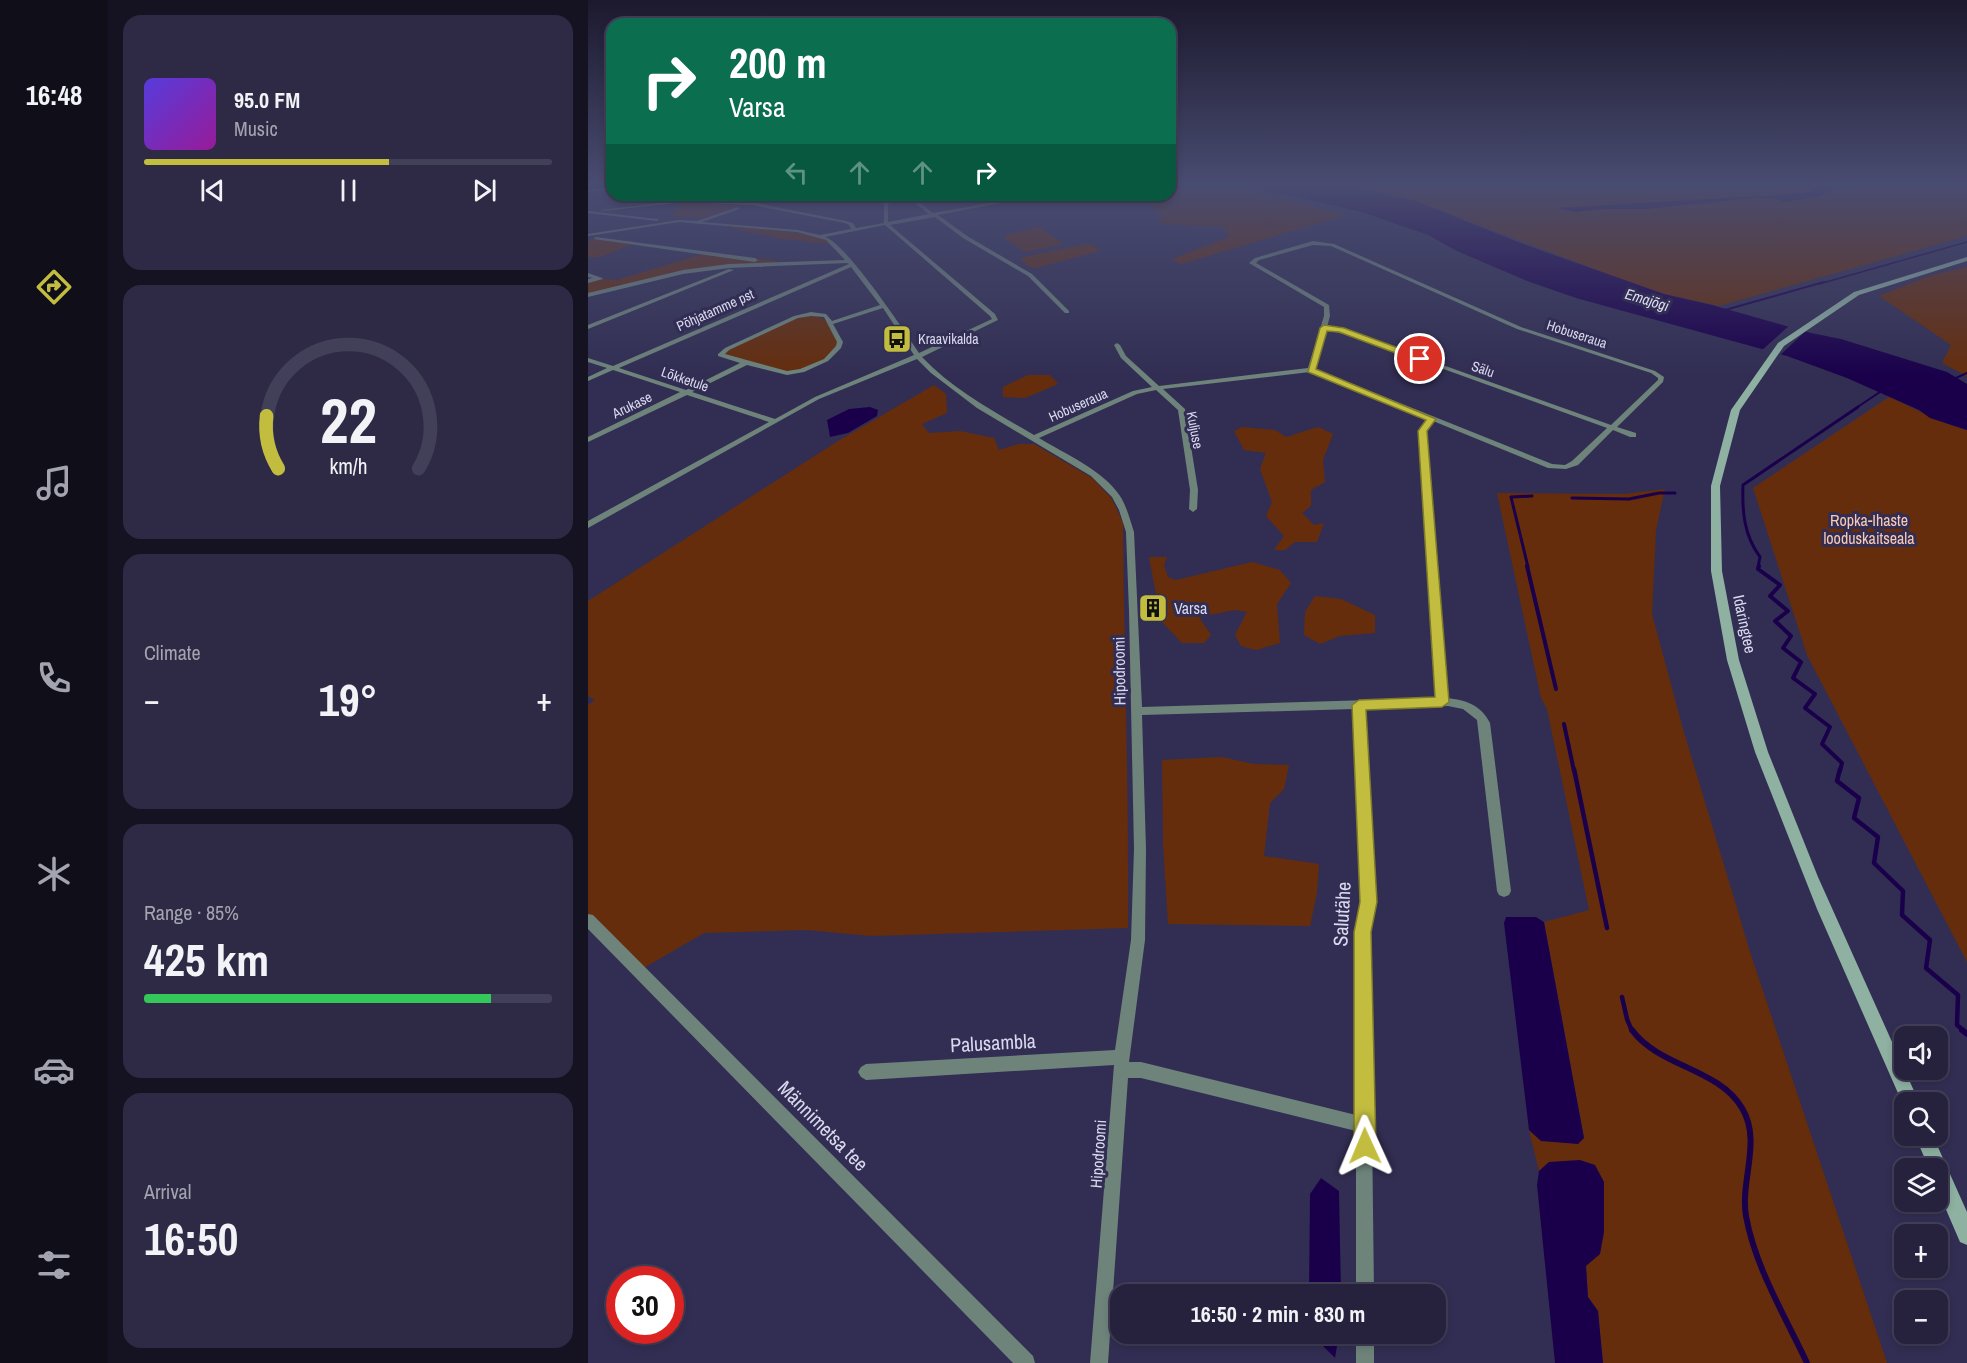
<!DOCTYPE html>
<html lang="en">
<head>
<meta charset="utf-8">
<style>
  :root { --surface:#26223e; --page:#2e2a45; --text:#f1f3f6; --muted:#a4a4b0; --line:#423f58; --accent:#c2bd3f }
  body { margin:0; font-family:"Archivo Narrow",sans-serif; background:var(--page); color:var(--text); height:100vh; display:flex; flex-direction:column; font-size:22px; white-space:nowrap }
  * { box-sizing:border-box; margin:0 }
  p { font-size:20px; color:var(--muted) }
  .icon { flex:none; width:33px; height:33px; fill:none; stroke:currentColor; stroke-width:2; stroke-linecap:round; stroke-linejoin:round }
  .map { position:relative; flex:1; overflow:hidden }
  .panel { display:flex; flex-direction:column; gap:15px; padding:15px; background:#151322; width:480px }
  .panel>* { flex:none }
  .guide { position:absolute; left:18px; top:18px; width:570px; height:183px; border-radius:18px; box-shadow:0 3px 9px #0003,0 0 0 2px var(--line); background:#0b6e4f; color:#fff; overflow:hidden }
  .controls { position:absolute; left:1306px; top:1026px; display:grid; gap:12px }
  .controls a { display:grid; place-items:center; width:54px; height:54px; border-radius:12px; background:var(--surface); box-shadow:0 3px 9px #0003,0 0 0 2px var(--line); font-size:30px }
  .speed { position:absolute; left:18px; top:1266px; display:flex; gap:12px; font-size:30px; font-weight:700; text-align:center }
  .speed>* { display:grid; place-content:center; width:78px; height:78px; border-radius:50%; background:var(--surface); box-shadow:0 3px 9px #0003,0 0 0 2px var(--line); line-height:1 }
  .speed .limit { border:9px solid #d22; background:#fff; color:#111 }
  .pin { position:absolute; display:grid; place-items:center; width:51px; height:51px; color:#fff; margin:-26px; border:3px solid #fff; border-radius:50%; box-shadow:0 2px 6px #0007 }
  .me { position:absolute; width:66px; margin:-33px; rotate:359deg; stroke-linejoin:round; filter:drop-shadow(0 0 4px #0008) }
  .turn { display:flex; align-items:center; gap:21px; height:126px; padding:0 24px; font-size:27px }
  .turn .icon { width:78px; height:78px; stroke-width:2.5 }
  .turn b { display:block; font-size:42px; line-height:51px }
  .lanes { display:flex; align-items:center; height:57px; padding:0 24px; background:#0003; justify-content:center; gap:30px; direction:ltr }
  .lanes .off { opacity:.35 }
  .big { font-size:45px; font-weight:800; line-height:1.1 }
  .panel .card { flex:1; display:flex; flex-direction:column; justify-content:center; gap:9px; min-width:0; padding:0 21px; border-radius:18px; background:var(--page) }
  .panel .dial { align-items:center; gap:0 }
  .dial svg { height:156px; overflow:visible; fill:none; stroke:var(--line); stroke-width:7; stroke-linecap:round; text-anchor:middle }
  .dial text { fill:var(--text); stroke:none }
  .song { display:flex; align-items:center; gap:18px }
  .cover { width:72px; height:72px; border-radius:9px; background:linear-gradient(135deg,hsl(250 70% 55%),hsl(300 70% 35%)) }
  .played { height:6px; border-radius:3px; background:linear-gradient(90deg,var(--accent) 60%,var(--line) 60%) }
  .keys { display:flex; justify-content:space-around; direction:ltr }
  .heat { display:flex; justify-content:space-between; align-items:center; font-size:33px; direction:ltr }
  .charge { height:9px; border-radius:4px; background:linear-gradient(90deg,#34c759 85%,var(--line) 0) }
  .trip { position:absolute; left:522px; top:1284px; width:336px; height:60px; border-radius:18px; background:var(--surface); box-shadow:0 3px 9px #0003,0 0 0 2px var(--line); font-weight:800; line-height:60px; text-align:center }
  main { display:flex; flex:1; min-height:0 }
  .dock { display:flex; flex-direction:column; width:108px; justify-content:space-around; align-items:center; background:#0f0e19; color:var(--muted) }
  .dock .icon { width:42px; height:42px }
  .dock .active { color:var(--accent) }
  .dock b { font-size:27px; color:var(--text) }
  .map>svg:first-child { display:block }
  .green { fill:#652d0c }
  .water { fill:#1a004b }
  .pier { fill:#322e53 }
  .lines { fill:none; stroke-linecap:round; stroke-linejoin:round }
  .stream-far5 { stroke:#1a004b; stroke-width:1.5 }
  .stream-far4 { stroke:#1a004b; stroke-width:2 }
  .stream-far3 { stroke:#1a004b; stroke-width:3 }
  .stream-far2 { stroke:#1a004b; stroke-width:4 }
  .stream-far1 { stroke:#1a004b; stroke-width:4.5 }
  .stream { stroke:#1a004b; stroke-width:6 }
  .minor { fill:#6e847b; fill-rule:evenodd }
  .secondary { fill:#8eb1a2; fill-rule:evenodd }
  .route { fill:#c2bd3f; stroke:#7e7b29; stroke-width:1.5 }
  .labels { text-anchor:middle; stroke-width:6; stroke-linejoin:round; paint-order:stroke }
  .far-street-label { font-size:14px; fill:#d8d8ef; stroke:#322e53 }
  .far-poi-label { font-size:14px; fill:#d8d8ef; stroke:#322e53; text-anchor:start }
  .far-water-label { font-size:15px; font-style:italic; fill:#dcdbf2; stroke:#322e53 }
  .park-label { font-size:16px; fill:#f8cab4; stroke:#322e53 }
  .poi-label { font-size:16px; fill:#d8d8ef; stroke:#322e53; text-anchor:start }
  .street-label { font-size:16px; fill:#d8d8ef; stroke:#322e53 }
  .near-street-label { font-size:20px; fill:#d8d8ef; stroke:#322e53 }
</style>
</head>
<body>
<main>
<nav class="dock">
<b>16:48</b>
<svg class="icon active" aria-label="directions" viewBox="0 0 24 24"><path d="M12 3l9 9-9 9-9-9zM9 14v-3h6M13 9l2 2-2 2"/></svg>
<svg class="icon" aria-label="music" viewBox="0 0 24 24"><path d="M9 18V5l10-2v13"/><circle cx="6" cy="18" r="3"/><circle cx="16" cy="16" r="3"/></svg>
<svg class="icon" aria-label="phone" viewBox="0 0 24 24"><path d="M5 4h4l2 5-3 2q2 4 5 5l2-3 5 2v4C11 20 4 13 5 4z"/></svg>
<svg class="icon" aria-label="climate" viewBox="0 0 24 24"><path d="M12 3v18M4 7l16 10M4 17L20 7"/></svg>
<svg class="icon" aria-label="car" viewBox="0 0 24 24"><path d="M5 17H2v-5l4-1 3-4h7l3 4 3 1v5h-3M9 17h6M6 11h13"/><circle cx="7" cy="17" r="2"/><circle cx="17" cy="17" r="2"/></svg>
<svg class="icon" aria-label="filters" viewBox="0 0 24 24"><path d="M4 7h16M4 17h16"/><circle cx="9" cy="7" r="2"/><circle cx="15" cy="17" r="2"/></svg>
</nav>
<section class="panel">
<div class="card">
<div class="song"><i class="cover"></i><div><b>95.0 FM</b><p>Music</p></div></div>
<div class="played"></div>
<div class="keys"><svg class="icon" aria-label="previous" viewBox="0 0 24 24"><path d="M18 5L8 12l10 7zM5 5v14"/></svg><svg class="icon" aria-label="pause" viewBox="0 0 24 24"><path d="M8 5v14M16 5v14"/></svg><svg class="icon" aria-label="next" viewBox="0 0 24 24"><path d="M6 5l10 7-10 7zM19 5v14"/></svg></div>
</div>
<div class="card dial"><svg viewBox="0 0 100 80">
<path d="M14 69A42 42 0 1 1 86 69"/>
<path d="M14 69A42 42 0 0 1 8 42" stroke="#c2bd3f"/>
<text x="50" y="56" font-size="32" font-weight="700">22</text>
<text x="50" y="72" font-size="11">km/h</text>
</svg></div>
<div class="card"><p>Climate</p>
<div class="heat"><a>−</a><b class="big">19°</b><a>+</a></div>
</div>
<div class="card"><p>Range · 85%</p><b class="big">425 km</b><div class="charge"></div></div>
<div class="card"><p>Arrival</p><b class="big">16:50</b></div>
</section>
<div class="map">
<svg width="1379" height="1363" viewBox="0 0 1379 1363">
  <rect width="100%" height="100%" fill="#322e53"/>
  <path class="green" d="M757,185H1379V236L1131,306L1076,294L1020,274L828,201Z
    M598,188L652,189L758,215L593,264L584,259L641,237L636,227L571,224L573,216L554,195H582V191Z
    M92,202L153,206L114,218L84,216Z
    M145,227C163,228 234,231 242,244L184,238L186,237L141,228Z
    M451,227L476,244L437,252L416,238L421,234Z
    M6,238L49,242L13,257H0V242Z
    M497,244H503L512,251L447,268L442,267L433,260L436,257Z
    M118,253L189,261L187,264L94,272L0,294V281L11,279L29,280Z
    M1379,267V376L1354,363L1363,345L1291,296L1341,276Z
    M218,316C242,315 242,326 251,345L236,361L205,373L136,355L138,351L204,319Z
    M440,375H462L470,384L437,398L415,397V387Z
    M346,385L358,394L359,413L334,424L341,433L372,431L406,438L411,450L431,444H446L504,478L524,499L535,523C536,658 541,793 540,928L283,936L219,930L116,933L54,969L0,917V705L7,700L0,696V601L250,441Z
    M1301,397C1328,409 1351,423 1379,430V962L1219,655L1165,488Z
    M654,427L687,430L698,437L730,427L745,434L735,460L737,482L723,490V506L714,513L726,525L736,523L729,542H707L697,550H686L696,536L678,516L684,502L672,469L678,453L656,450L646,431Z
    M1077,489L1068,530L1064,614L1095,729L1163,955L1299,1363H1015L1010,1311L1000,1297L998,1266L961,1162L951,1171L941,1130L953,1141L996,1138L956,922L1001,910L959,709L953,698L909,493L1036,494Z
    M561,557H579L576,565L580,577L588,580L664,562L692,570L703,583L689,604L692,643L668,650L653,646L647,635L659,612L647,610L611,617L623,635L616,643H594L573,621Z
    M727,596L753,599L787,615V633L752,636L732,644L716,635L717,612Z
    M634,757L666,764L701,765L696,789L682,803L676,856L731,864L729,893L722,926L580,924L575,844L574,760Z"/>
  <path class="water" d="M657,185H757L828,201L935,244L1076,294L1124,305L1223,333L1253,339L1359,372L1379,384V430L1342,418L1331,410L1259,378L1199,356L988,298L939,281L869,251L840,235L774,212Z
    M1227,185H1262L1246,188L1233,196L1196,202L1188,199L1166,198L1058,209H1015L987,212L968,208L1189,195L1222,192L1229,188Z
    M282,407L290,410L289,416L260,433L242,437L239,420L261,409Z
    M918,917H948L956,922L996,1138L990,1144L953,1141L941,1130L916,923Z
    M992,1160L1007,1165L1016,1182V1232L1012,1254L998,1266L1000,1297L1010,1311L1015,1363H967L949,1185L951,1171L961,1162Z
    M733,1178L751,1191L753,1294H721L722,1194Z
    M723,1334H751L747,1358Z"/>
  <path class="pier" d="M1203,324L1220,329L1190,357L1172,352Z"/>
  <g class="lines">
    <path class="stream-far5" d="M1231,284L1379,242"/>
    <path class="stream-far4" d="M1137,310L1236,282
      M1366,379L1379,373
      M1268,408L1295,390"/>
    <path class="stream-far3" d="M984,498L1041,499L1071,493H1087
      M940,567L923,497L944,496
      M1170,567L1172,557C1156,535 1154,512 1155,485L1270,407"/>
    <path class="stream-far2" d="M939,566L968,689
      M1171,566L1170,569L1192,585L1182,596L1200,611L1187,621L1203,636L1195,648L1213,662L1205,678L1227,694L1217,708L1242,727L1234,744L1254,763L1252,771
      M976,724L986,771"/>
    <path class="stream-far1" d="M986,769L1019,928
      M1252,769L1249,781L1271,798L1266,818L1290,837L1286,863L1315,891L1314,915L1342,940L1338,968L1370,995L1369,1025L1376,1031
      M1034,997L1039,1019L1044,1031"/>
    <path class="stream" d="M1044,1030C1071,1067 1130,1068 1154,1108C1174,1141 1152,1180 1158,1216C1167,1267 1197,1316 1219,1363
      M1374,1030L1379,1034"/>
    <path class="minor" d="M24,187V189L0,192V190Z
      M186,195H193L168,203L258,221L265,223L268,228L296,223V204L265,195C276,195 287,202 298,202C308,201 316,195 326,195L300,204V222L341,214L323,200L335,195H341L328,200L345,213L419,200L417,202L350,215L379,236L444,274L481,311V313H477L440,276L375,238L347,217L302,225L407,314L410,320L334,357C365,390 407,412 446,435L545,391L564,387L533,358L526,345L529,343L532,345L538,356L571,386L720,368L736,316V307L661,263L667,258L725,241L746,244L933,327L1067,371L1076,377L1075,382L1029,427L1048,433V437H1042L1025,430L990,465L978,469L960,468L845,421L839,431L859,698C878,700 893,705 902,723L923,891L921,895L916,897L911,895L909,891L889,720L875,709L860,706L777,708L788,902L781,932L784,1121L785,1125L784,1128L786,1294H768V1131L553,1078H540L520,1363H502L526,1065L278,1080L273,1077L270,1072L273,1067L278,1064L527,1050L543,940L546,849L541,611L538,532L531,510L524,497L503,476L389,408L343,373L329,359L231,399L0,528V521L181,422L99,395L0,442V437L92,392L25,370L0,381V377L19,368L0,362V358L25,366L261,264L259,263L141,268L95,274L0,297V293L95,270L141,264L257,260L238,240L209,232L91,222L0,236V234L91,220L109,221L150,207L152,209L114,222L209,230L232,235L263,229L261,225L257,223L164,205L97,202L15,211L13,210L97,200L163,203ZM297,225L402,316L404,319L331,353C317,332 258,243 237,237ZM725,245L743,246L929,329L1063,373L1070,378V380L1023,425L768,334L739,327L742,316L741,305L668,263L671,260ZM263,267L292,305L244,321L238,314L223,312L206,316L137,348L130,354V356L152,363L98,390L31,368ZM295,308L326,355L227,397L187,419L104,392L159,365L199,375L216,372L240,361L253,348L255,342L245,324ZM223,316L236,317L249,342L248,346L236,359L212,369L199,371L137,354L141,350L210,318ZM738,330L764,336L1019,428L984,461L977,465L964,464L727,369ZM722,372L839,419L831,431L848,698L554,707L546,532C542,520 539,507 532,496C515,470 477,454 451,438L549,394L568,390L590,410L602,490L601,509L605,512L609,509L610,490L597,409L575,389ZM766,709L774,902L767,932L768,1115L553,1062H541L557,940L558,849L554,715Z
      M0,211L69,219L71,220L69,221L0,213Z
      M8,237L167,258L170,260L167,262L6,239Z
      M141,269L146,270L0,329V325Z
      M0,273L14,278L15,279L0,283V279L5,278L0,277Z
      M0,914L5,915L445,1356L447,1363H425L0,929Z
      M768,1334H786V1363H768Z"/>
    <path class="secondary" d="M1379,257V261L1271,295L1196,346L1152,410L1132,486L1134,571L1151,660L1180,752L1230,877L1331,1102H1317V1109L1229,909L1167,752L1139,660L1123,571V486L1143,410L1190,343L1266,292Z
      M1327,1136H1345L1379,1212V1245L1372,1242L1350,1191V1168H1341Z"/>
  </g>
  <linearGradient id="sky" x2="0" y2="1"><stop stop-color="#1c192e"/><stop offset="0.49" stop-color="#494c71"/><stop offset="1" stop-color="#494c71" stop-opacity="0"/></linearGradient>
  <rect width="1379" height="376" fill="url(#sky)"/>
  <path class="route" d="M736,325L756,328L835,357V361H829L751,332L739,331L728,369L848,419L839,431L861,702L854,707L778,710L789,902L783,932L788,1146L784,1153L777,1157L770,1153L766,1146V932L772,902L764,705L771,700L847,697L830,431L838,420L720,372L732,328Z"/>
  <defs>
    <g id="bus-square" transform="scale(1.5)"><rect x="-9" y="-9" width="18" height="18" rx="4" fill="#c2bd3f" stroke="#322e53"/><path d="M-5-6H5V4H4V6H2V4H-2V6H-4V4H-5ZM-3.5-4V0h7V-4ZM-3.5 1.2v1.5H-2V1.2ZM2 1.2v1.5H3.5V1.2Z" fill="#111"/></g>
    <g id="building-square" transform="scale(1.5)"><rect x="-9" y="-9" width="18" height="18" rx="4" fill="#c2bd3f" stroke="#322e53"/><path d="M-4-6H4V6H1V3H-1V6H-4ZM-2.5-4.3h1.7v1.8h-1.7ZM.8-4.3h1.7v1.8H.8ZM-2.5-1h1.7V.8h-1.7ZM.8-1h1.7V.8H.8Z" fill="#111"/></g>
  </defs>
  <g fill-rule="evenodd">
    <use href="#bus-square" x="309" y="339"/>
    <use href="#building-square" x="565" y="608"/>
  </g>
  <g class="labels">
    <g class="far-street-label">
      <text transform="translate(127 310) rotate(-24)" y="5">Põhjatamme pst</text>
      <text transform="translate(989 334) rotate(18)" y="5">Hobuseraua</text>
      <text transform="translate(895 369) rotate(19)" y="5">Sälu</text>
      <text transform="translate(97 379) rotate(19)" y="5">Lõkketule</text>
      <text transform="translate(44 405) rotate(-26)" y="5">Arukase</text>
      <text transform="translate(490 405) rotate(-24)" y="5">Hobuseraua</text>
      <text transform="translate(607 430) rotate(79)" y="5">Kuljuse</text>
    </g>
    <g class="far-poi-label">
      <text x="330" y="344">Kraavikalda</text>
    </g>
    <g class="far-water-label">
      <text transform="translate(1059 300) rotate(17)" y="5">Emajõgi</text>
    </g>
    <g class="park-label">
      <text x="1281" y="526">Ropka-Ihaste<tspan x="1281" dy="18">looduskaitseala</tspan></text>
    </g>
    <g class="poi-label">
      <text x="586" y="614">Varsa</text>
    </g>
    <g class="street-label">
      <text transform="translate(1157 624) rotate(78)" y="6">Idaringtee</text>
      <text transform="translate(531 671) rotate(-91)" y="6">Hipodroomi</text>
      <text transform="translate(510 1154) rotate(-86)" y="6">Hipodroomi</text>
    </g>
    <g class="near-street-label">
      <text transform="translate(754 914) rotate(-87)" y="7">Salutähe</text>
      <text transform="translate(405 1043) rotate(-3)" y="7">Palusambla</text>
      <text transform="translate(235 1126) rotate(45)" y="7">Männimetsa tee</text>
    </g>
  </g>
</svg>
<div class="controls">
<a><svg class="icon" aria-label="sound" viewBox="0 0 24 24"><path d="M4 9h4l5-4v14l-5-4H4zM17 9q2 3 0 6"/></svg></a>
<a><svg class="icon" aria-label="search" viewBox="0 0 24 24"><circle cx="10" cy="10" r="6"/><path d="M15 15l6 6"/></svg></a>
<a><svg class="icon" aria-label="layers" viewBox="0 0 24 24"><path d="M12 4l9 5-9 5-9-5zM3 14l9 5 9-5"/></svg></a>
<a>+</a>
<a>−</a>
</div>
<div class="speed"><div class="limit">30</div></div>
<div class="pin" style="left:832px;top:359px;background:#d93025"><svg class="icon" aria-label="arrive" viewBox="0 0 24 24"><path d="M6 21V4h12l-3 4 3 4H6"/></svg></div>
<svg class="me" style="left:777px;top:1146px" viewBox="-20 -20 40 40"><path d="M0-17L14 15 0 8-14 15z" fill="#c2bd3f" stroke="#fff" stroke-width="4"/></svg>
<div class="trip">16:50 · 2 min · 830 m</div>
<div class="guide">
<div class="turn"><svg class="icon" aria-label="right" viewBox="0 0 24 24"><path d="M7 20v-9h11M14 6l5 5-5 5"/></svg><div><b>200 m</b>Varsa</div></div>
<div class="lanes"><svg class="icon off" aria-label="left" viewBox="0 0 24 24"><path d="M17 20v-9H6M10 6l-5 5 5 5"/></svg><svg class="icon off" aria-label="ahead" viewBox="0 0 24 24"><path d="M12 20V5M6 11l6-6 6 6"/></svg><svg class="icon off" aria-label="ahead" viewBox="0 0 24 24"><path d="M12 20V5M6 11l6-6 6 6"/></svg><svg class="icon" aria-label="right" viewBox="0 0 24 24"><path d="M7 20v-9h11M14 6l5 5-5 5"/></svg></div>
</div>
</div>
</main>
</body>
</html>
